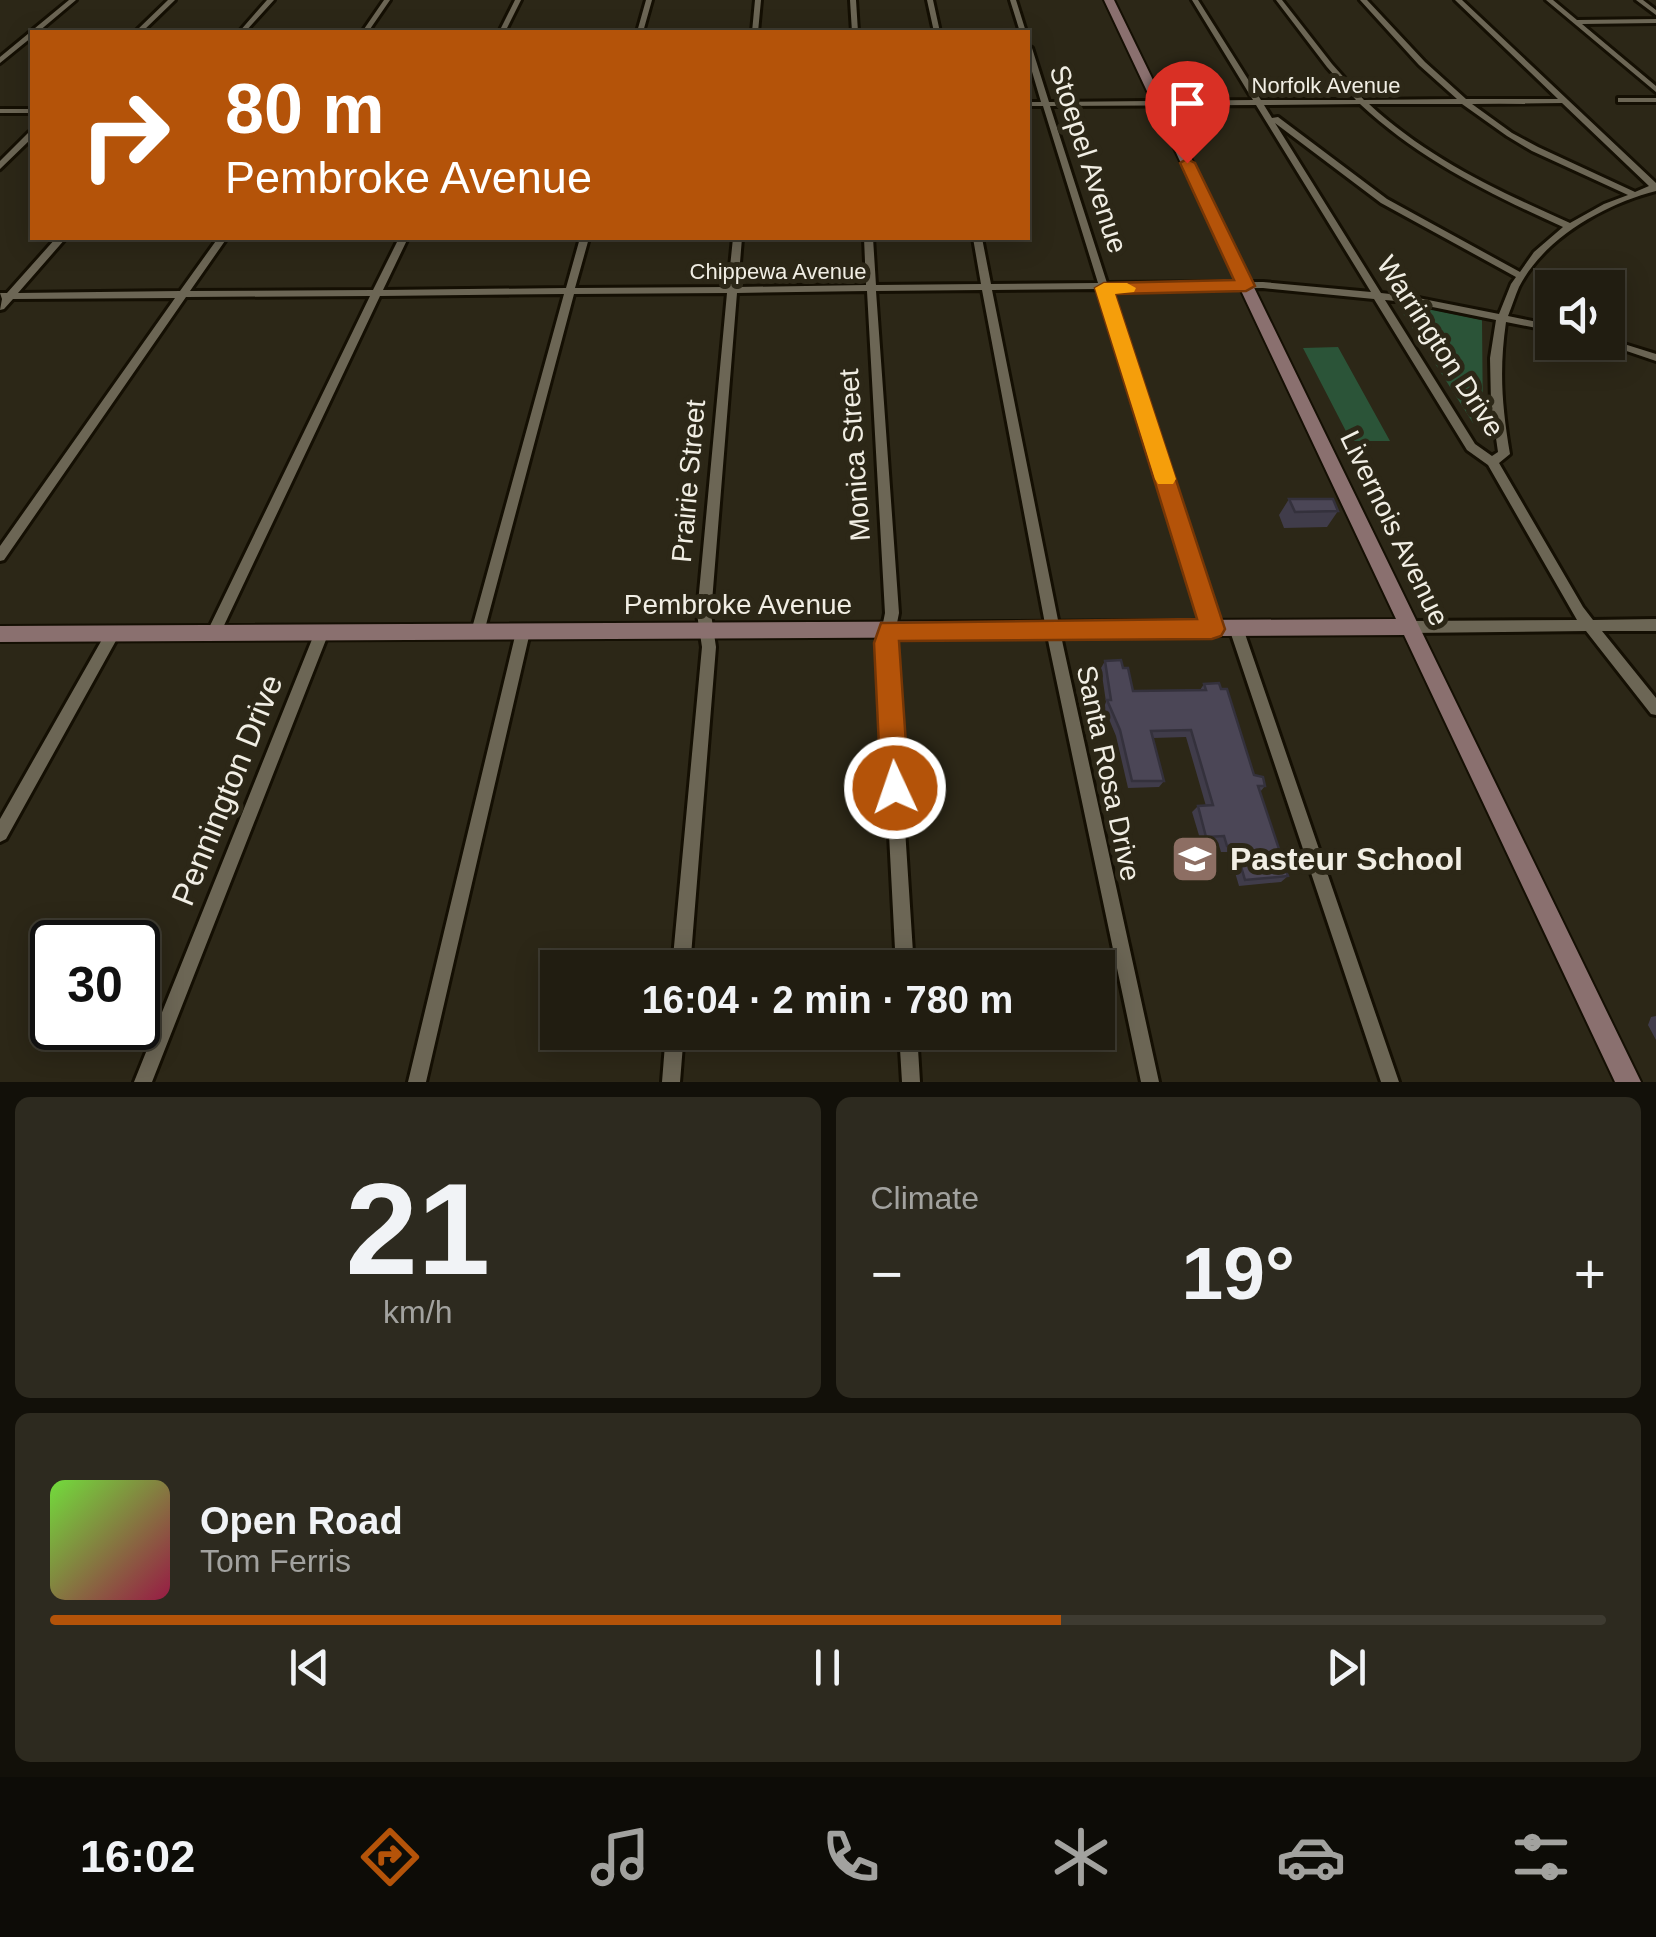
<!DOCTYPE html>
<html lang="en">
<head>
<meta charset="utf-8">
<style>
  :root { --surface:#211d11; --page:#2d2a1f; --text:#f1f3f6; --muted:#a2a29f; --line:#3e3b31; --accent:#b45309 }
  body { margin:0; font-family:Helvetica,sans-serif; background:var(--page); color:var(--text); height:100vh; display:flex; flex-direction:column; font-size:38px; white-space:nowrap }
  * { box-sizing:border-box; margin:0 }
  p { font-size:32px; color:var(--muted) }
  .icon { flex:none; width:55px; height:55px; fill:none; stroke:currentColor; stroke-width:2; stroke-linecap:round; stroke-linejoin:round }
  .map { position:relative; height:1082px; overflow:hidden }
  .side { display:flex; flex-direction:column; gap:15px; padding:15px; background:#121009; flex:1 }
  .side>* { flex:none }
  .hud { position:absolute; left:30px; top:30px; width:1000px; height:210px; border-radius:0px; box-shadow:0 5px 25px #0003,0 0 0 2px var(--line); background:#b45309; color:#fff; overflow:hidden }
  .tools { position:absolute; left:1535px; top:270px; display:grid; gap:20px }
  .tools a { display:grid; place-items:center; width:90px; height:90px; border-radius:0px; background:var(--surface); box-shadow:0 5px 25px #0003,0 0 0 2px var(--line); font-size:50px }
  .speed { position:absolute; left:30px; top:920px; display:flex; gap:20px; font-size:50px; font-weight:700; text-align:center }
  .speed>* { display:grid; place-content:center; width:130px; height:130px; border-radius:50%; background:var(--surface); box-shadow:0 5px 25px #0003,0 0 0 2px var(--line); line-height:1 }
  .speed .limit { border:5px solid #111; border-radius:15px; background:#fff; color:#111 }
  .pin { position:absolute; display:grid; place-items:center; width:85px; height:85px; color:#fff; margin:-102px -42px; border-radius:50% 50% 50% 0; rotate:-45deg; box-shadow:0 0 10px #0007 }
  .pin .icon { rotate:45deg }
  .me { position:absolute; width:110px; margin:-55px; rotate:357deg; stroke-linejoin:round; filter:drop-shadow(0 0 8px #0008) }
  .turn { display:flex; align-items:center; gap:35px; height:210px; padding:0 30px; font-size:45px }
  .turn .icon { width:130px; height:130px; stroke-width:2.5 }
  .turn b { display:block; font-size:70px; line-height:85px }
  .big { font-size:75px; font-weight:600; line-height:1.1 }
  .side .card { flex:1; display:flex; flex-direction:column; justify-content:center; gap:15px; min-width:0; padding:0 35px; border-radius:15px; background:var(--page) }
  .side .dial { align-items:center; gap:0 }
  .dial b { font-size:130px; line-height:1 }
  .song { display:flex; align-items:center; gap:30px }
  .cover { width:120px; height:120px; border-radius:15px; background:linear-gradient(135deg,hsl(100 70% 55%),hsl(340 70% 35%)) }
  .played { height:10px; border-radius:5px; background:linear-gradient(90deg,var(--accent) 65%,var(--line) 65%) }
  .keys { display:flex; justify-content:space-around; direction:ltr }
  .heat { display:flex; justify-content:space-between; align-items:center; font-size:55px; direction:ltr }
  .side .tiles { flex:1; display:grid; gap:15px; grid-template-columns:1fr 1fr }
  .card:last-child { grid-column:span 2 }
  .trip { position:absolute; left:540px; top:950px; width:575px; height:100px; border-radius:0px; background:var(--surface); box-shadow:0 5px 25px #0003,0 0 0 2px var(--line); font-weight:600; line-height:100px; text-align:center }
  .tabs { display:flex; height:160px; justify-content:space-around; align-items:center; background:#0d0c07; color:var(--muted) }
  .tabs .icon { width:70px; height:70px }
  .tabs .on { color:var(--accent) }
  .tabs b { font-size:45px; color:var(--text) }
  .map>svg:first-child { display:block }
  .green { fill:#2b5438 }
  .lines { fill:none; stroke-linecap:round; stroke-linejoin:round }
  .street-casing { stroke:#140f03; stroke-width:6 }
  .secondary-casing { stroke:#140f03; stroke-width:4 }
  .street { fill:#6c6655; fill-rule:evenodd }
  .secondary { fill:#8a706f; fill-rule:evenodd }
  .wall { fill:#403c4a }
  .building { fill:#4b4656; stroke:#34313c; stroke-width:2.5 }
  .route { fill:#b45309; stroke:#753606; stroke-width:2.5 }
  .slow { fill:#f59e0b }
  .labels { text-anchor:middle; stroke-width:10; stroke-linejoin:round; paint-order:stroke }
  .far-street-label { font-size:22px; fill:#f1eee4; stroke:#2c2717 }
  .street-label { font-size:28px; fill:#f1eee4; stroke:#2c2717 }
  .near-street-label { font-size:32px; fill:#f1eee4; stroke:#2c2717 }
  .near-poi-label { font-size:32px; font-weight:bold; fill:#f1eee4; stroke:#2c2717; text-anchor:start }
</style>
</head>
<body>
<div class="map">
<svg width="1656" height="1082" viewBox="0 0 1656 1082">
  <rect width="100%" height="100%" fill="#2c2717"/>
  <path class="green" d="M1405,304L1482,320L1483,427L1473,423L1399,307Z
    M1338,347L1390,441H1351L1303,348Z"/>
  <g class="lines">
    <g class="street-casing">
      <path id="street" d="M69,0H76L38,32H32V37L0,63V57Z
        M168,0H175L142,32H135Z
        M267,0H274L245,32H239Z
        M384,0H390L368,32H362Z
        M515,0H521L505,32H499Z
        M646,0H652L643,32H637Z
        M755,0H761L758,32H752Z
        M850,0H856L858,32H852Z
        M927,0H933L940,32H934Z
        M1010,0H1016L1026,32H1020Z
        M1192,0H1198L1261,100H1356L1327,67L1276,0H1282L1332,64L1364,100L1457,99L1419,65L1360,0H1367L1425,62L1466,99H1558L1455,0H1462L1656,183V191C1605,204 1544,238 1519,287C1515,296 1512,306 1508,316L1552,325V331L1506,322C1499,371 1502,406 1510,454L1499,463L1583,607L1593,620L1656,619V631H1602L1656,698V715L1651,714L1586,631L1410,633L1405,631L1403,627L1405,623L1410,621L1577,620L1488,465L1467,450L1374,299L1263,288L1109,289L1219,629L1217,633L1212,635L1207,633L1205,629L1100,289L992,290L1063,645L1159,1082H1141L1049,645L982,290L876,291L899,613L893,643L914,968H896L879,643L885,613L867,291L737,293L711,614L716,647L690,968H672L702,647L697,614L727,293L574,294L483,636L478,638L473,636L471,632L564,294L380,296L219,636L214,638L209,636L207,632L370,296L186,297L4,560L0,561V546L175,298L13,299L4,309L0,310L2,299L0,293H7L56,238H66L18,293L180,291L218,238H227L190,291L373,290L399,238H408L383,290L566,288L580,238H589L575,288L728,287L733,238H742L738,287L866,285L864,238H873L876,285L981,284L973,238H982L991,284L1098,283L1043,106H1028V102H1041L1028,58V46L1032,48L1049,102L1253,100ZM1562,103L1649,186L1635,192L1538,147L1512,133L1472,104ZM1360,104C1420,160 1490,194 1563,227L1534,252L1520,272L1387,199L1278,117L1272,118L1264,105ZM1369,104H1462L1507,136L1532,151L1628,195L1604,204L1570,223C1498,191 1427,158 1369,104ZM1256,105L1371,292L1263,282L1107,283L1050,106ZM1275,123L1381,203L1516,277L1511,284L1499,314L1408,296L1381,293ZM1385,300L1408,302L1496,320L1490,358L1491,403L1498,452L1492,456L1475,444Z
        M1546,0H1553L1577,20L1656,19V23L1582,24L1656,86V92Z
        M1636,0H1643L1656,10V15Z
        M1618,98H1656V102H1618Z
        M0,109H32V113H0Z
        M29,132H32V138L0,169V161Z
        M1608,339L1656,354V361L1600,342H1608Z
        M1236,622L1241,624L1243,628L1399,1082H1381L1229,628L1231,624Z
        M322,626L327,628L329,632L152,1082H134L315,632L317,628Z
        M523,626L528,628L530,632L426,1082H408L516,632L518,628Z
        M113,627L118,629L120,633L118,637L6,839L0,842V819L108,629Z
        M666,1032H684L680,1082H662Z
        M899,1032H917L920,1082H902Z"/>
    </g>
    <g class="secondary-casing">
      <path id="secondary" d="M1104,0H1114L1641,1082H1615L1404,635L0,642V626L1396,619Z"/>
    </g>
    <use href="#street" class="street"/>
    <use href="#secondary" class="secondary"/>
  </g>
  <path class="wall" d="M1289,499L1338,511L1327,527L1284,528L1279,515Z
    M1105,661L1123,668L1133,691L1200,690L1204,684L1254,775L1265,786L1260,792L1288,876L1281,882L1239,886L1229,852H1221L1218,842H1201L1192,812L1198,806H1206L1186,737L1153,738L1164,781L1159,787L1128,788L1116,736L1104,707L1106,702L1101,668Z
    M1656,1016V1040L1648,1025L1651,1017Z"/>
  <path class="building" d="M1289,499H1333L1338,511L1295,512Z
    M1121,660L1123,668H1128L1133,691L1206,690L1204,684L1219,683L1221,689H1227L1254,775L1263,777L1265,786H1258L1288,876L1245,880L1235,846H1227L1224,836L1206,837L1198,806L1213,805L1191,730L1151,731L1164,781H1132L1120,730L1107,700H1111L1105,661Z"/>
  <path class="route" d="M1187,159L1195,163L1255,286L1246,291L1115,294L1225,629L1221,636L1212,639L899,641L909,788L905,798L895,802L885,798L881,788L874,643L881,623L1197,619L1095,288L1104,283L1234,280L1180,163Z"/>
  <path class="slow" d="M1104,283H1127L1136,288L1134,292L1115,294L1176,479L1173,484H1158L1155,479L1095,288Z"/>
  <defs>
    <g id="school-square" transform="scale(2.5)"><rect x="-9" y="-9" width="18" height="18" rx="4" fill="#8d6e63" stroke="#2c2717"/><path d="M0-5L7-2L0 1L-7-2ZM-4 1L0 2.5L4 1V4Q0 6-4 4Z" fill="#fff"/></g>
  </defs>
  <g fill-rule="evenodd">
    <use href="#school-square" x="1195" y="859"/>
  </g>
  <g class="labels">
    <g class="far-street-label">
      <text x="1326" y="93">Norfolk Avenue</text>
      <text x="778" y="279">Chippewa Avenue</text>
    </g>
    <g class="street-label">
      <text transform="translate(1089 159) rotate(72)" y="10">Stoepel Avenue</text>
      <text transform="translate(1441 346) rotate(57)" y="10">Warrington Drive</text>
      <text transform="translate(854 455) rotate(-94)" y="10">Monica Street</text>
      <text transform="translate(688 481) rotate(-85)" y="10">Prairie Street</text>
      <text transform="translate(1395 528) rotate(64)" y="10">Livernois Avenue</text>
      <text x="738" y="614">Pembroke Avenue</text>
      <text transform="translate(1109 773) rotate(78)" y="10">Santa Rosa Drive</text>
    </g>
    <g class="near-street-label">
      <text transform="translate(227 790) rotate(-68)" y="11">Pennington Drive</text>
    </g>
    <g class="near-poi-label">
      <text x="1230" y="870">Pasteur School</text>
    </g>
  </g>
</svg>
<div class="tools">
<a><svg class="icon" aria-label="sound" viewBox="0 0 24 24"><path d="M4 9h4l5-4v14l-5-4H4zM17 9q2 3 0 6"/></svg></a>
</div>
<div class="speed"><div class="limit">30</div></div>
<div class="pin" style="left:1187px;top:163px;background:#d93025"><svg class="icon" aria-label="arrive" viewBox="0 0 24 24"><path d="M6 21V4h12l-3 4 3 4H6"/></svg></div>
<svg class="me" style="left:895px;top:788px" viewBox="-20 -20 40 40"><circle r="17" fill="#b45309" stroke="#fff" stroke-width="3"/><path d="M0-11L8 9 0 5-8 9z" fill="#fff"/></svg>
<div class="trip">16:04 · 2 min · 780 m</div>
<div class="hud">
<div class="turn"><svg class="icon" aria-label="right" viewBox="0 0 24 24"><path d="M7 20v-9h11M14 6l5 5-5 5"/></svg><div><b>80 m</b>Pembroke Avenue</div></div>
</div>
</div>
<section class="side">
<div class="tiles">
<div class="card dial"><b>21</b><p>km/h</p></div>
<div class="card"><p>Climate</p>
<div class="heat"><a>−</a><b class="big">19°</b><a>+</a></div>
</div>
<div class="card">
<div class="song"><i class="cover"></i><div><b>Open Road</b><p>Tom Ferris</p></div></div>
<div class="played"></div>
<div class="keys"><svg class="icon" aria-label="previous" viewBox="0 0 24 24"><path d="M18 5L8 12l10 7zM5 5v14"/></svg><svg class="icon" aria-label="pause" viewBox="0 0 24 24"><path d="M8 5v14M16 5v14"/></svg><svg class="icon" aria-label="next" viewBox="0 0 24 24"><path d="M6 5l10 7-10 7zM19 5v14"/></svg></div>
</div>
</div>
</section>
<nav class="tabs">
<b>16:02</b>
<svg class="icon on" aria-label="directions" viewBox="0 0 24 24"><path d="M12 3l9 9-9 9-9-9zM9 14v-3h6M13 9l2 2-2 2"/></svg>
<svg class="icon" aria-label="music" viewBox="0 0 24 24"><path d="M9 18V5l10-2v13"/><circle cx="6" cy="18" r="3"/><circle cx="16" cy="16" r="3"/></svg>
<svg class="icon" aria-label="phone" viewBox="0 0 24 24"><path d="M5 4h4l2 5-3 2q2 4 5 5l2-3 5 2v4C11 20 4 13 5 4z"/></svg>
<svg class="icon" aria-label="climate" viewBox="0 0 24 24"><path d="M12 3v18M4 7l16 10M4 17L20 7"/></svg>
<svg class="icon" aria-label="car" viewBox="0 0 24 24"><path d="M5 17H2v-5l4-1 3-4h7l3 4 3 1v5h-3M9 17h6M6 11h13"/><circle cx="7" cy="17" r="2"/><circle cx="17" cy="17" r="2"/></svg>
<svg class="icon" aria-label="filters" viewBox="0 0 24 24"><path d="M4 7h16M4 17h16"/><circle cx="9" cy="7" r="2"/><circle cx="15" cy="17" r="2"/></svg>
</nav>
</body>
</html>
